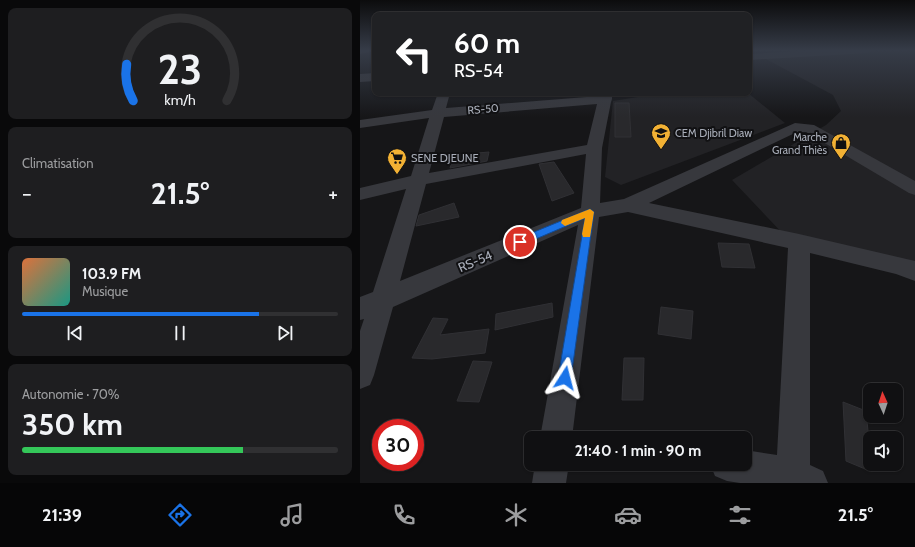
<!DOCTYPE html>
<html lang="fr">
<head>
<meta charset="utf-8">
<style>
  :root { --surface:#101012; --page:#1e1e20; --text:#f1f3f6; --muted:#9c9d9f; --line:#303032; --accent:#1a73e8 }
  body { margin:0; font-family:Cabin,sans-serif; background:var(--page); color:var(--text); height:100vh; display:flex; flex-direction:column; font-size:15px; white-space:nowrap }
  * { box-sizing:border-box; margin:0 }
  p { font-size:13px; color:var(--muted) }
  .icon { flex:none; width:22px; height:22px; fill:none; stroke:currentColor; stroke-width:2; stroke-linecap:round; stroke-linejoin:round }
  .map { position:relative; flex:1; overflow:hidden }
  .drawer { display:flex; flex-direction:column; gap:8px; padding:8px; background:#09090a; width:360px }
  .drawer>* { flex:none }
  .top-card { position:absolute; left:12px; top:12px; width:380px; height:84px; border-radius:8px; box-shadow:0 1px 3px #0004,0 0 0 1px var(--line); background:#202124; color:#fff; overflow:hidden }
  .needle { width:26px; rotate:357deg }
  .buttons { position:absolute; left:503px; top:383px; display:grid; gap:8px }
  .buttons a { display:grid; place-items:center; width:40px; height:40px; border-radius:8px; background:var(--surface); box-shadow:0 1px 3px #0004,0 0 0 1px var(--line); font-size:20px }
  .speed { position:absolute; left:12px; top:419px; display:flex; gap:8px; font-size:20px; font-weight:700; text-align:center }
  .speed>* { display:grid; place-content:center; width:52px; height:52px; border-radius:50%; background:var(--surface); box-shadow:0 1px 3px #0004,0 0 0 1px var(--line); line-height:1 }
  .speed .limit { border:6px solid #d22; background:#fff; color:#111 }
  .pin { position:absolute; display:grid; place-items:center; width:34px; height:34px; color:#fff; margin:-17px; border:2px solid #fff; border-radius:50%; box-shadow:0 1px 4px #0007 }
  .me { position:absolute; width:44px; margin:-22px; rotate:9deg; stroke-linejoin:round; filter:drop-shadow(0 0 3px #0008) }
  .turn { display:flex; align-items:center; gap:14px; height:84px; padding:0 16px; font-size:18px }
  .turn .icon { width:52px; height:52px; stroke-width:2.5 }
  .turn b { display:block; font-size:28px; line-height:34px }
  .big { font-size:30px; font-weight:700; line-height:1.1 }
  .drawer .card { flex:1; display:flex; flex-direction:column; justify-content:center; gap:6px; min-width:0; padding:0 14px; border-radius:8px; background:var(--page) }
  .drawer .dial { align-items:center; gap:0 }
  .dial svg { height:104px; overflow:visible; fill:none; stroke:var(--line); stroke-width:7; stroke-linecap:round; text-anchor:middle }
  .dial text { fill:var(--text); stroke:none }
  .song { display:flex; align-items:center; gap:12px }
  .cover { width:48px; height:48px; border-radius:6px; background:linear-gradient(135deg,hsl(20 70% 55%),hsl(170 70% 35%)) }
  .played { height:4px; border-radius:2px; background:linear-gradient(90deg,var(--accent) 75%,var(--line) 75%) }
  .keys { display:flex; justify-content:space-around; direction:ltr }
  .heat { display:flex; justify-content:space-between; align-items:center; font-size:22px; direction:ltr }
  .charge { height:6px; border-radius:3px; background:linear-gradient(90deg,#34c759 70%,var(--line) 0) }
  .trip { position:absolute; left:164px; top:431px; width:228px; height:40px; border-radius:8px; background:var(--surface); box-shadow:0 1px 3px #0004,0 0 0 1px var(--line); font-weight:700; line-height:40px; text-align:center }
  .menu { display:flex; height:64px; justify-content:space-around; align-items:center; background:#060607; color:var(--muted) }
  .menu .icon { width:28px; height:28px }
  .menu .on { color:var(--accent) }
  .menu b { font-size:18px; color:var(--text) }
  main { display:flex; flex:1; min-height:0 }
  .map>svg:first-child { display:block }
  .built { fill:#222225 }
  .building { fill:#29292c; stroke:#303034 }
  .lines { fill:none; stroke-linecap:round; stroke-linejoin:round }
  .minor { fill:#37383d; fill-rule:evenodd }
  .route { fill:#1a73e8; stroke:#114b97 }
  .slow { fill:#f59e0b }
  .labels { text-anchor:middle; stroke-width:4; stroke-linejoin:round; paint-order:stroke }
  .far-street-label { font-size:11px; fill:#a8adb8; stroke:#111113 }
  .far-poi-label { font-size:11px; fill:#a8adb8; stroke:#111113; text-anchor:start }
  .street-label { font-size:13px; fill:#a8adb8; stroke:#111113 }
</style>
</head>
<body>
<main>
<section class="drawer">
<div class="card dial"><svg viewBox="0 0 100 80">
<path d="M14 69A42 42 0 1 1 86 69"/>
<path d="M14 69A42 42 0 0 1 9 41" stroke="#1a73e8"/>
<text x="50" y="56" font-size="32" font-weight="700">23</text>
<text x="50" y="72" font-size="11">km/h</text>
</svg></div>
<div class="card"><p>Climatisation</p>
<div class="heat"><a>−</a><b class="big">21.5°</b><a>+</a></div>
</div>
<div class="card">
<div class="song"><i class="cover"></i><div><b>103.9 FM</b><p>Musique</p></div></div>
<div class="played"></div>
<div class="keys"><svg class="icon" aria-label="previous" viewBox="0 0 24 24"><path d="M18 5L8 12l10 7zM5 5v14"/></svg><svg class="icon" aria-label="pause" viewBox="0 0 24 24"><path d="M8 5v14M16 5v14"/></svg><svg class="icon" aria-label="next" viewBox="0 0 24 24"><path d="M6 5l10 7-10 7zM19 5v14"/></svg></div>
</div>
<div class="card"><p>Autonomie · 70%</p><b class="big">350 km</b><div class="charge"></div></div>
</section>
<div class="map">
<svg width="555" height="483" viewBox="0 0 555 483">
  <rect width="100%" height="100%" fill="#161618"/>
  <path class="built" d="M555,50V265L426,237L372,180L466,125L481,111L473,95L404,58L506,51Z
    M302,93H388L425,123L261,185L245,177L253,101Z"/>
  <path class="building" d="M255,103H269L271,137H255Z
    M129,152L127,161L90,168L94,155Z
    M194,162L214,193L192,201L179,164Z
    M94,203L99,217L56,226L59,215Z
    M358,243L389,244L395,268L362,267Z
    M192,303L193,317L135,330L136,314Z
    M301,307L333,311L331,339L298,334Z
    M73,318L88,319L80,335L129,329L125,353L72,359L52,358Z
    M264,358H284L283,400H262Z
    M113,361L132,362L119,402L97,401Z
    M483,402L506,411L510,451V471L486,461Z"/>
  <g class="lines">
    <path class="minor" d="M0,50H10L9,52L0,54Z
      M459,50H512L507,53L389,60V54Z
      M15,73V81L0,82V74Z
      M78,93H90L86,108L239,96L240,93H252V99L251,102L242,148L240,203L264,199L435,123L454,125L555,181V195L549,193L446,132H437L289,203L439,234L555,261V281L536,274L450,253V465L463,471L468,483H380L367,481L355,476L350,464H385V450L417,455L428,248L268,212L239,217L212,438H180L218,225L33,307L14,375L10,385L0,389V331L4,319L0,320V297L13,292L46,189L0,200V188L51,176L69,118L0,128V120L72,110ZM237,104L227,145L69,173L84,117ZM226,154L221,208L40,281L66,184Z
      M175,464H209L206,483H172Z"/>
  </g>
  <linearGradient id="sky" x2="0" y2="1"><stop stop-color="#0c0c0d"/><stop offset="0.43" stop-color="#363c48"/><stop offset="1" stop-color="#363c48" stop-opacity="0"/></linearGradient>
  <rect width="555" height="117" fill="url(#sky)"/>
  <path class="route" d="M230,209L234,212L211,378L209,382L205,384L200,382L198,378L225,218L164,244L160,245L156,242L157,239Z"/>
  <path class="slow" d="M230,209L234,212L230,237H223L222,234L225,218L205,226L201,223L202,220Z"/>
  <defs>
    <g id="school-pin" transform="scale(1)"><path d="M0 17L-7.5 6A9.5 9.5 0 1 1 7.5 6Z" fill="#f2b134" stroke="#111113"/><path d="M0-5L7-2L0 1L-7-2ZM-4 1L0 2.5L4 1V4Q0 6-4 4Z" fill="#111"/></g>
    <g id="shop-pin" transform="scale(1)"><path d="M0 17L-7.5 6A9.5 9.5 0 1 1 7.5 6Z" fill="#f2b134" stroke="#111113"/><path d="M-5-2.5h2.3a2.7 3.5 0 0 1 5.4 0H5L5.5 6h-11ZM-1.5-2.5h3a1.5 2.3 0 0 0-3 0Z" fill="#111"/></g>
    <g id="supermarket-pin" transform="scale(1)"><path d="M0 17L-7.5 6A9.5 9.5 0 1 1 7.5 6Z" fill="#f2b134" stroke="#111113"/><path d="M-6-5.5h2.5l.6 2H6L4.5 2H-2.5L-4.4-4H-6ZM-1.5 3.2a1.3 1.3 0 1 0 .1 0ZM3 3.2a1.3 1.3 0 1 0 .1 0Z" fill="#111"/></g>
  </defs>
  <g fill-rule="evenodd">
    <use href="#school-pin" x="301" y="133"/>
    <use href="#shop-pin" x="481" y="143"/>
    <use href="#supermarket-pin" x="37" y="158"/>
  </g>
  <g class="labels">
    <g class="far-street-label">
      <text transform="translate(123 109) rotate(-5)" y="4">RS-50</text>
    </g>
    <g class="far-poi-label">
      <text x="315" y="137">CEM Djibril Diaw</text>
      <text x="467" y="141" text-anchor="end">Marche<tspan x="467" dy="13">Grand Thiès</tspan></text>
      <text x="51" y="162">SENE DJEUNE</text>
    </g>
    <g class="street-label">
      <text transform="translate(115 261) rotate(-23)" y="5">RS-54</text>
    </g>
  </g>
</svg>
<div class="buttons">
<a><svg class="needle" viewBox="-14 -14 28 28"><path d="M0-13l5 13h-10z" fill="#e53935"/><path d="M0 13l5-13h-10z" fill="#9c9d9f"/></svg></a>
<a><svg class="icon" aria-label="sound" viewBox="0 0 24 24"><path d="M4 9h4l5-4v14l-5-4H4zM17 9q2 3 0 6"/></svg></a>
</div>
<div class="speed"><div class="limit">30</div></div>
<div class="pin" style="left:160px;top:242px;background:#d93025"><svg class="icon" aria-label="arrive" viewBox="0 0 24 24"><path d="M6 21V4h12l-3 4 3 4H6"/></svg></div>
<svg class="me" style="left:205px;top:378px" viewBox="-20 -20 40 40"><path d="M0-17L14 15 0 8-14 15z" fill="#1a73e8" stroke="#fff" stroke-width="4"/></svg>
<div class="trip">21:40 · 1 min · 90 m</div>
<div class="top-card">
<div class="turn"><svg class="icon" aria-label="left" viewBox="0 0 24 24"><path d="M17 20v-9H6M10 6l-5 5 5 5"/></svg><div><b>60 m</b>RS-54</div></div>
</div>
</div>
</main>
<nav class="menu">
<b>21:39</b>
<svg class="icon on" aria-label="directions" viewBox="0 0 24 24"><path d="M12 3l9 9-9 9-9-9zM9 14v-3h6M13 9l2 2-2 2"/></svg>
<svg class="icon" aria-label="music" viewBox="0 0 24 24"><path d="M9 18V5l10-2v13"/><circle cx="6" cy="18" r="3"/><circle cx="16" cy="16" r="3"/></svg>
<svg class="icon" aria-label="phone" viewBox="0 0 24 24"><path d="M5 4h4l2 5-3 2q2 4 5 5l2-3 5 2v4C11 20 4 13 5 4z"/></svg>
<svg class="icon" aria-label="climate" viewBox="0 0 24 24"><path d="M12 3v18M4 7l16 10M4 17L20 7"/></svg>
<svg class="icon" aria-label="car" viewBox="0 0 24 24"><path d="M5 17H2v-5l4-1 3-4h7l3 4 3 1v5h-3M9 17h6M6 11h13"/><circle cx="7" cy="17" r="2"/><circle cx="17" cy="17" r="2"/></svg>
<svg class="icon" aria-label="filters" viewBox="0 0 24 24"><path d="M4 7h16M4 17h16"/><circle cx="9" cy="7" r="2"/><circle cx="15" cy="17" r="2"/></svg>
<b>21.5°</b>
</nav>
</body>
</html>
